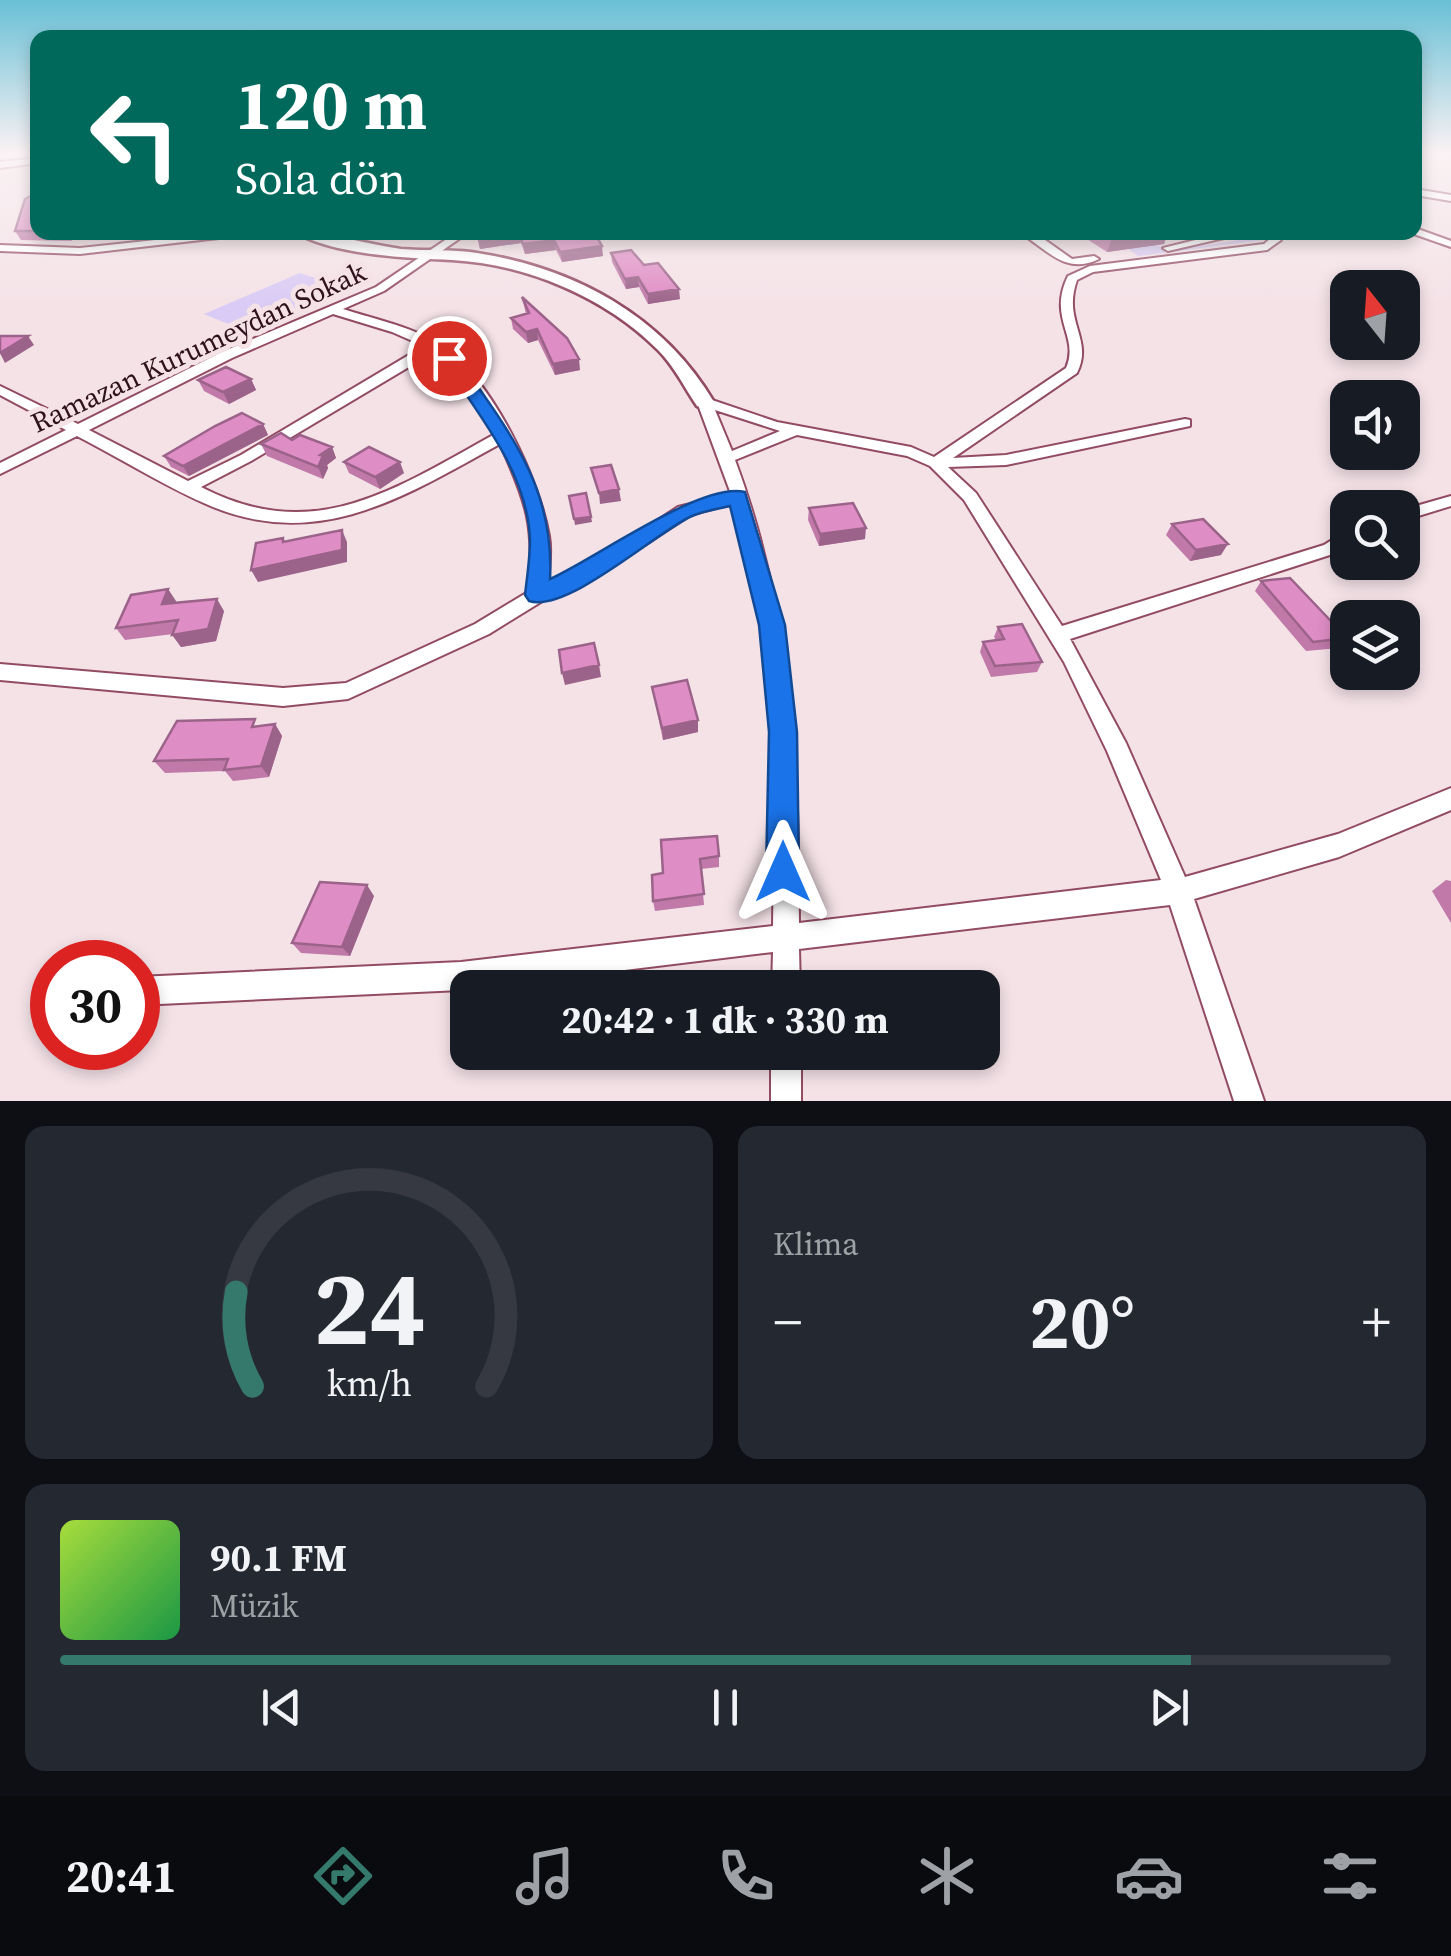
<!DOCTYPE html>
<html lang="tr">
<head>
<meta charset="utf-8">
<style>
  :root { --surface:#171b24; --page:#242831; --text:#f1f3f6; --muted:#9ea1a6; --line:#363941; --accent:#35796d }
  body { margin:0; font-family:"Source Serif 4",serif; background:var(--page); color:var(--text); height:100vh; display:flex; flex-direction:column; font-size:38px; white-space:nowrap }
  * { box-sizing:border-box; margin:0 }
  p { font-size:32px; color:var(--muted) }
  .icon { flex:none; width:55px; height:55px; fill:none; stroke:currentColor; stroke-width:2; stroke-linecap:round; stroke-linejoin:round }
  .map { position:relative; height:1101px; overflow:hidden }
  .details { display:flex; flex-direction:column; gap:25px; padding:25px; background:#0d0f14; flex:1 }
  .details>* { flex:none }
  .hud { position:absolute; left:30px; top:30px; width:1392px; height:210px; border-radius:20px; box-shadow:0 5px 15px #0003; background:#00695c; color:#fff; overflow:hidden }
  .needle { width:65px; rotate:343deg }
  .fabs { position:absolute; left:1330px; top:270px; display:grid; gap:20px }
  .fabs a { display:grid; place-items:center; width:90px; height:90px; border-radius:20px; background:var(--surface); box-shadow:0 5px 15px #0003; font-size:50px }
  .speed { position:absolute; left:30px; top:940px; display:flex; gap:20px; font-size:50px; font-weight:700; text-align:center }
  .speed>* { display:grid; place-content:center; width:130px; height:130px; border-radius:50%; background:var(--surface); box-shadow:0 5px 15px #0003; line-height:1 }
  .speed .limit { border:15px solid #d22; background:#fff; color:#111 }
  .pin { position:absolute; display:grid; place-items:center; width:85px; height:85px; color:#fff; margin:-42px; border:5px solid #fff; border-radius:50%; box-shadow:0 2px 10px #0007 }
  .me { position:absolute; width:110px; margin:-55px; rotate:0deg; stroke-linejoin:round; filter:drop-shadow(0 0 8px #0008) }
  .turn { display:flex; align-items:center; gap:35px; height:210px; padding:0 40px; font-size:45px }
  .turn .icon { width:130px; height:130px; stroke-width:2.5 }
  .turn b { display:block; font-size:70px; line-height:85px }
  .big { font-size:75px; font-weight:700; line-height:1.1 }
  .details .card { flex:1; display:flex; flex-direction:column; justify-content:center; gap:15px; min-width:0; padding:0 35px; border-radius:20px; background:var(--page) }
  .details .dial { align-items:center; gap:0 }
  .dial svg { height:260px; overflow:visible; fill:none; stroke:var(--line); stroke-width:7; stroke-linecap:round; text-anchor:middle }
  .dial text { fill:var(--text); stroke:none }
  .song { display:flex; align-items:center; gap:30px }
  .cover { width:120px; height:120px; border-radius:15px; background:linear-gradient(135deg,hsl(80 70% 55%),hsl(140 70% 35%)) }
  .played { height:10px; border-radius:5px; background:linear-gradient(90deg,var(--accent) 85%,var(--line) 85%) }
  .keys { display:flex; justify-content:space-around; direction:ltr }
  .heat { display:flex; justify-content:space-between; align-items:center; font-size:55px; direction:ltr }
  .details .tiles { flex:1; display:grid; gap:25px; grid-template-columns:1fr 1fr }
  .card:last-child { grid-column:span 2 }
  .trip { position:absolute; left:450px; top:970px; width:550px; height:100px; border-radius:20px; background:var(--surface); box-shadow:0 5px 15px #0003; font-weight:700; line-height:100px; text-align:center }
  .dock { display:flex; height:160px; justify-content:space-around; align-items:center; background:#090b0e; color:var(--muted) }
  .dock .icon { width:70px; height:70px }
  .dock .current { color:var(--accent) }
  .dock b { font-size:45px; color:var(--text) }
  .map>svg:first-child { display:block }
  .green { fill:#d9cbf5 }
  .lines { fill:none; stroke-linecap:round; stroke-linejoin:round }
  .street-casing { stroke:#924b63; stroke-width:4 }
  .secondary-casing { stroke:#924b63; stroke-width:5 }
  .street { fill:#fff; fill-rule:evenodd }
  .secondary { fill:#fff; fill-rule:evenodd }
  .wall { fill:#c079a9 }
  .shaded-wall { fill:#9c638a }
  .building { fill:#df8dc5; stroke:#9c638a; stroke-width:2.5 }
  .route { fill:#1a73e8; stroke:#114b97; stroke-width:2.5 }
  .labels { text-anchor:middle; stroke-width:10; stroke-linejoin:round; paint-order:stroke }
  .far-street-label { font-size:28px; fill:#2e111b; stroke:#f4e2e7 }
</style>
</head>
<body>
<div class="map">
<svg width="1451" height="1101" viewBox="0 0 1451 1101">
  <rect width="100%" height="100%" fill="#f4e2e7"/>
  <path class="green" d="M1252,233H1265L1271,239L1077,264L1138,256L1111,237L1140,234L1167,251L1253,238L1256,235Z
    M300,273L344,287L248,332L204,314Z"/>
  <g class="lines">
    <g class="street-casing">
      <path id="street" d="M38,158V163L0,168V162Z
        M1415,189L1451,195V201L1415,195Z
        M1415,228L1451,241V247L1411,233L1415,232Z
        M231,232H270L80,254L0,251V245L80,248Z
        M457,232H469L384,291L343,309C377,320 415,327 445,348C493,383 539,478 549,536C552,552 549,567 548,583L593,563L678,507L731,494L697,402L699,399H709L777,422L911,447L934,457L1066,368C1080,336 1047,319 1068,276L1090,266L1264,244L1271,238L1265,232H1277L1281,236V240L1267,250L1093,272L1077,280C1062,322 1094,339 1077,373L953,458L1006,455L1185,419L1190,420V426L1006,465L948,467L976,493L1062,626L1324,545L1348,530V545L1336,553L1070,639L1126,743L1185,877L1338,834L1451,788V810L1339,857L1194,899L1264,1101H1234L1170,905L799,949L800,988H772L773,952L461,990L138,1005V977L461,962L773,926C775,784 777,639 734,503L690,515L605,571L544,600L489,634L348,699L283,706L0,680V664L283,688L346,683L475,624L528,592C536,529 526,500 500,444C407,495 321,551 213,507C167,488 122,459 77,436L0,474V463L66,430L0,395V386L78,424L222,352L376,287ZM333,314L392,332L424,346L241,455L188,481L89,430L232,358ZM434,352L459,377L495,434C395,489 315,546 201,487L251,461ZM715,410L780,431L732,451ZM797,435L907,456L930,466L964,500L1064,662L1107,751L1161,880L799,923C798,759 793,616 735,460Z
        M1025,232H1045L1038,235L1072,259L1094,256L1099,259C1068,274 1051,254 1025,236Z
        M1228,232H1250L1168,251L1163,248Z
        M1451,496V506L1402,521V510Z
        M771,1052H801V1101H771Z"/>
    </g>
    <g class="secondary-casing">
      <path id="secondary" d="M295,232C331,232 365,244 401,249C426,251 452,249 477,253C575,268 663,316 714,402L704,408L697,406C684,387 675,367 658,350C605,297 526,264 452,260C407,258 334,255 295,232Z"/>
    </g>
    <use href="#street" class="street"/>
    <use href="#secondary" class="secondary"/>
  </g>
  <path class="wall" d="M38,192V232H68L72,241L21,240L15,231Z
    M476,232H594L603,256L562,262L556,250L525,254L521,243L480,249Z
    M1076,232H1168L1164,244L1107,252Z
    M611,253L644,265L680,299L648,304L639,287L626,289L612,262Z
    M522,297L580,370L555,375L538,340L528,343L513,329L511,318L526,314Z
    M251,379L256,390L229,404L204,391L198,380Z
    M263,424L268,435L189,476L171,467L164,456Z
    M292,440L332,447L336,458L327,465L328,468L323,479L267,456L261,444Z
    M344,462L404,473L380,489L349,473Z
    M809,508L865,539L819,546L808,520Z
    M1172,524L1221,555L1190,561L1166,535Z
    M1261,581L1347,638L1339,648L1306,651L1255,591Z
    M168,589L176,602L224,611L216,641L181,647L173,634L125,640L116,628Z
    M998,627L1042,662L1037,672L991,677L980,652L983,642L996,640L994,637Z
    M652,687L698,732L663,740Z
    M275,724L282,736L269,777L233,781L225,771L165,773L154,761L259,726Z
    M661,840L719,856V867L701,869L704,905L655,911L653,901L663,873Z
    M1446,880L1451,881V923L1432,891Z
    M374,896L350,956L301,953L292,943Z"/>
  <path class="shaded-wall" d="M138,232H167L140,238Z
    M407,232H440L408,237Z
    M1114,232H1168L1164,244L1107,252Z
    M519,234L521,243L480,249L478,239Z
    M554,240L556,250L525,254L523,244Z
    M602,246L603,256L562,262L560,252Z
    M638,277L639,287L626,289L625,279Z
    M679,289L680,299L648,304V294Z
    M537,329L538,340L528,343L526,332Z
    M28,336L34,345L5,363L0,353Z
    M579,359L580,370L555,375L553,364Z
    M251,379L256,390L229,404L223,392Z
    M263,424L268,435L189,476L183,466Z
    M332,447L336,458L327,465L328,468L323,479L318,467L320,455Z
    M400,462L404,473L380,489L375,477Z
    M619,489L621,501L600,504L599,493Z
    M591,517L592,522L575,525L574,519Z
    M866,528L865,539L819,546L820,534Z
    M342,530L347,542V562L258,582L251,570Z
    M1228,544L1221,555L1190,561L1196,550Z
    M168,589L176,601L171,615L162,604Z
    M217,599L224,611L216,641L181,647L172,635Z
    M599,665L601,677L565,685L562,673Z
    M698,720V732L663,740L662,728Z
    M275,724L282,736L269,777L261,766Z
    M367,885L374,896L350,956L342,947Z"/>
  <path class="building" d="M38,192V231H15L25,199Z
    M476,232H594L602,246L560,252L554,240L523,244L519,234L478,239Z
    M631,250L644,265L658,263L679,289L648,294L638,277L625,279L611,253Z
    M522,297L567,338L579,359L553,364L537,329L526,332L511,318L529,313Z
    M0,336H28L0,353Z
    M226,367L251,379L223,392L198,380Z
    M242,413L263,424L183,466L164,456L215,426Z
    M281,433L292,440L300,435L332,447L320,455L323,456L318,467L261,444Z
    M369,447L400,462L375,477L344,462Z
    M611,465L619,489L599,493L591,468Z
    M586,493L591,517L574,519L569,496Z
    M853,503L866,528L820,534L809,508Z
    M1203,519L1228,544L1196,550L1172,524Z
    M342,530V550L251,570L256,543L283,538V542Z
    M1290,578L1347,638L1313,642L1261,581Z
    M168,589L162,604L217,599L208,629L172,635L178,620L116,628L131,595Z
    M1022,624L1042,662L995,666L983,642L1004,639L998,627Z
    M594,643L599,665L562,673L559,650Z
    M687,680L698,720L662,728L652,687Z
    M255,719L252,727L275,724L261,766L224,770L228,759L154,761L177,721Z
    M717,836L719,856L700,859L704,894L653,901L652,875L663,873L661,840Z
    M320,882L367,885L342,947L292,943Z"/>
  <linearGradient id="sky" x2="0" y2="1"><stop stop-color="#69c0d6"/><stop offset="0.5" stop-color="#faf2f4"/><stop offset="1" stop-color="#faf2f4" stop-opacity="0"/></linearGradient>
  <rect width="1451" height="305" fill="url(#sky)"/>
  <path class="route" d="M443,354H455C506,428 555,485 550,579C595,559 702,481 745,492L785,625L797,732L799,872L794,883L783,888L771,883L766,872L769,732L759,625L730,506C718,509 703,511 692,516C656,532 568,613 529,601L525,595C527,577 530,558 530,540C528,472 476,411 441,358Z"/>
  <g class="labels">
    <g class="far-street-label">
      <text transform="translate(198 347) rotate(-25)" y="10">Ramazan Kurumeydan Sokak</text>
    </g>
  </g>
</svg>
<div class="fabs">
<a><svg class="needle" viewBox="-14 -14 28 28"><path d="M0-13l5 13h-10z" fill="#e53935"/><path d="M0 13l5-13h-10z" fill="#9ea1a6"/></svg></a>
<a><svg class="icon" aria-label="sound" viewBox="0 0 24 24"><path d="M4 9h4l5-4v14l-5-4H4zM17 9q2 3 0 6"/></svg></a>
<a><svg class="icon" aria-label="search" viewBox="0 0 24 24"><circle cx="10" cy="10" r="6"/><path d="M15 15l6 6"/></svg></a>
<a><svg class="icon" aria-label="layers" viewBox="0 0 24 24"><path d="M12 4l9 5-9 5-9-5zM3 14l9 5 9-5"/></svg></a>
</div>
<div class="speed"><div class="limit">30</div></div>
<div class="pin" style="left:449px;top:358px;background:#d93025"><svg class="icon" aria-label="arrive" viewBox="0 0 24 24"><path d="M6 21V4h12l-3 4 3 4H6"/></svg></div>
<svg class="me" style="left:783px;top:872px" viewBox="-20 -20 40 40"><path d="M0-17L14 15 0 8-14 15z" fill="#1a73e8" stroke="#fff" stroke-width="4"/></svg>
<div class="trip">20:42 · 1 dk · 330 m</div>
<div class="hud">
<div class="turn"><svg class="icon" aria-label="left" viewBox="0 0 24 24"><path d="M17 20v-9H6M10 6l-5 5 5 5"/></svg><div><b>120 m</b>Sola dön</div></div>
</div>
</div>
<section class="details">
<div class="tiles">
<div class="card dial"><svg viewBox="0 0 100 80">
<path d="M14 69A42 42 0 1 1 86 69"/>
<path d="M14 69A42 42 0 0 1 9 40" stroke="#35796d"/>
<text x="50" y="56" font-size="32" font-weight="700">24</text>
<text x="50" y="72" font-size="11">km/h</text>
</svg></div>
<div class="card"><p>Klima</p>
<div class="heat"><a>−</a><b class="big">20°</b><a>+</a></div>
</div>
<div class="card">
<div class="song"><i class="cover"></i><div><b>90.1 FM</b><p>Müzik</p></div></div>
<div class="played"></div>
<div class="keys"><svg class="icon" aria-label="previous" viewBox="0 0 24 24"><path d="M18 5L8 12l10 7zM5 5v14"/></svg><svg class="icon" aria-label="pause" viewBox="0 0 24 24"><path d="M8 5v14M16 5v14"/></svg><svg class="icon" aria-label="next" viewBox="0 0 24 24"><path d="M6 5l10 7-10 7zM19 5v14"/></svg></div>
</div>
</div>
</section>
<nav class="dock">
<b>20:41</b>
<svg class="icon current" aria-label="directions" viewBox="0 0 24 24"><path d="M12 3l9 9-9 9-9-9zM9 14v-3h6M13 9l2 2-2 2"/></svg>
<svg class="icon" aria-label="music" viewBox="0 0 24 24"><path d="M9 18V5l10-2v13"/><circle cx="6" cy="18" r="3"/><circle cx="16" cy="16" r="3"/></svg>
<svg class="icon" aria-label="phone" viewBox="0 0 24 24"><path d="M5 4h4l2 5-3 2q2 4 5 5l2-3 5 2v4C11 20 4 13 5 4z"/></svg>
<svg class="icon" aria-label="climate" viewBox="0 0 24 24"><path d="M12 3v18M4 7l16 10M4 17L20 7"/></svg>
<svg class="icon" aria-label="car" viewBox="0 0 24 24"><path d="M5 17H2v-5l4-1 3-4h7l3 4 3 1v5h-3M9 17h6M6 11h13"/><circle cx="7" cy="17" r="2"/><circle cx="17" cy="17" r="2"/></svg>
<svg class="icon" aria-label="filters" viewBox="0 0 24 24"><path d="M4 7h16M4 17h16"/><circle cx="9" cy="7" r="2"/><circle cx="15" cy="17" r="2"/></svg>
</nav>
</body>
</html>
